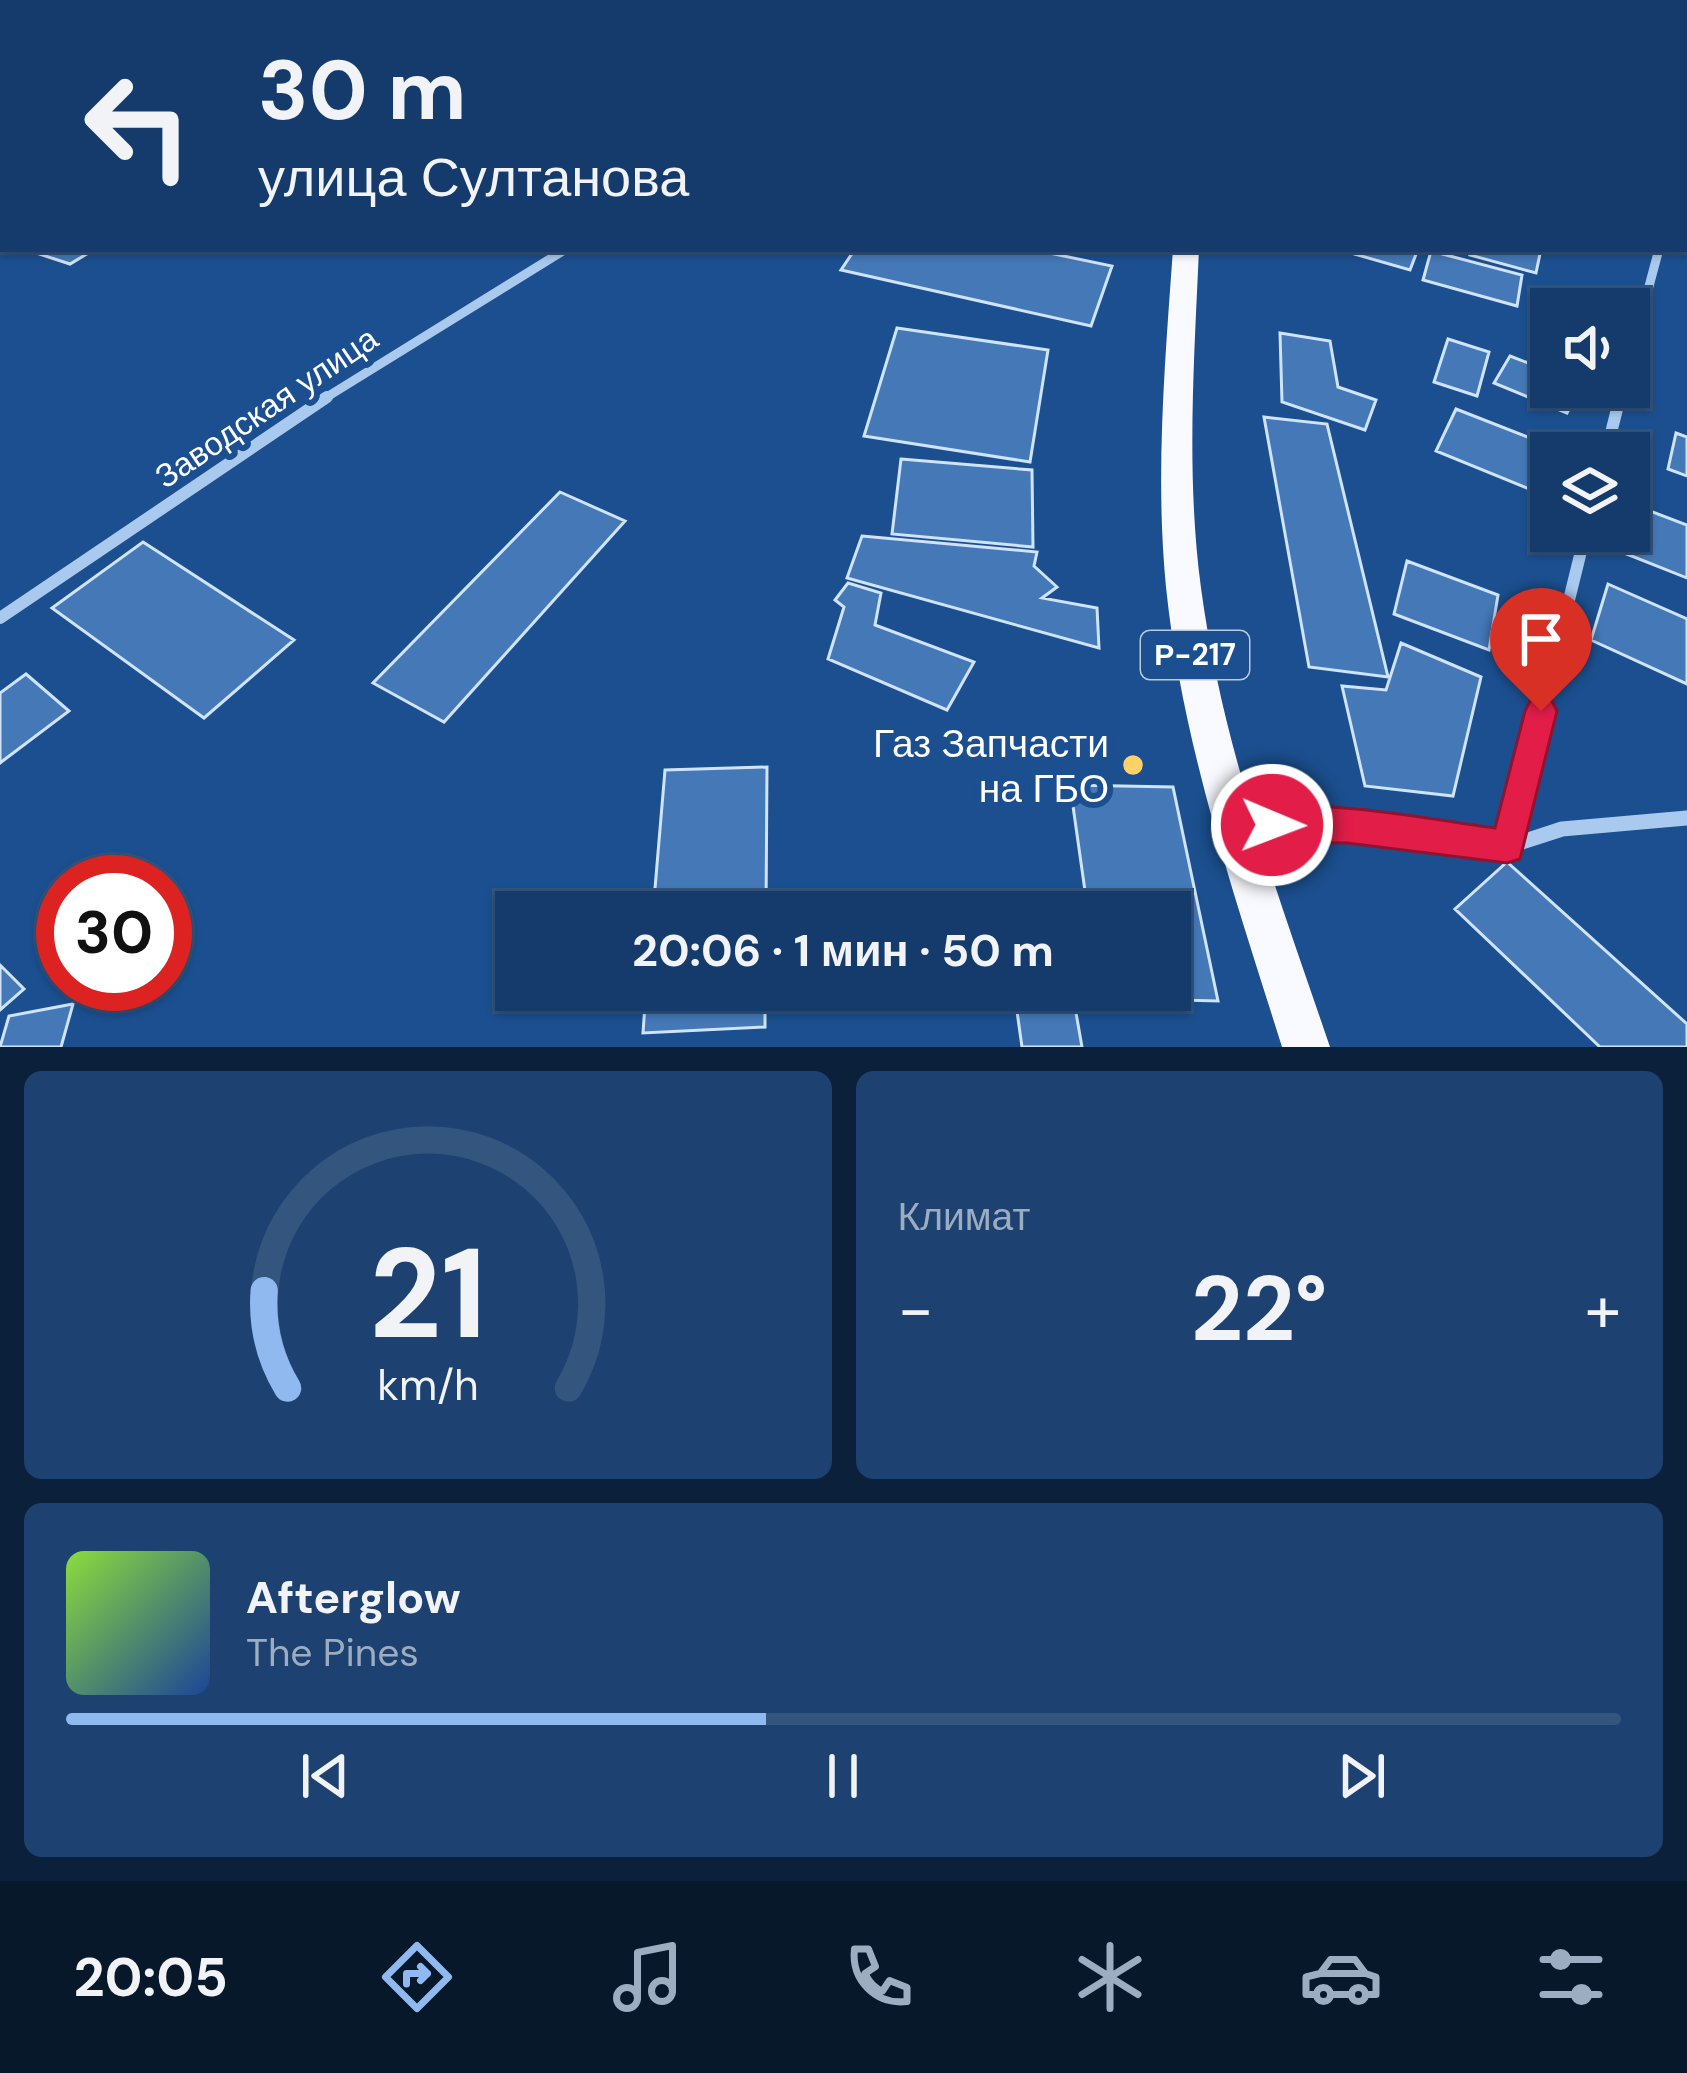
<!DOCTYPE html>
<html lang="ru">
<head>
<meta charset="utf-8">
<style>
  :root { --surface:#143b6b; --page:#1d4271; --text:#f1f3f6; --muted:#9dadc1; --line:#33557e; --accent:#90b9f0 }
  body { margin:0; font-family:"DM Sans",sans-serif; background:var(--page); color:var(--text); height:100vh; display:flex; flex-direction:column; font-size:45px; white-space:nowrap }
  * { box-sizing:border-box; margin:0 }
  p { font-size:39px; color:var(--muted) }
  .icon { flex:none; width:66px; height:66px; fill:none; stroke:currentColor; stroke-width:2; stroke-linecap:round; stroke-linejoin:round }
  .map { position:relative; height:1047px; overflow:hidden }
  .panel { display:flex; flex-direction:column; gap:24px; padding:24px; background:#0b203b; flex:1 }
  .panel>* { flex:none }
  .hud { position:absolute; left:0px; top:0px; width:1689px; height:252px; box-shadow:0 3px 9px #0004,0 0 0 3px var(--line); background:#143b6b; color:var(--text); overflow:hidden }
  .buttons { position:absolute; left:1530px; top:288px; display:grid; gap:24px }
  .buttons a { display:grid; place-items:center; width:120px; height:120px; border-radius:0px; background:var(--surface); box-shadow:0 3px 9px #0004,0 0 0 3px var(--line); font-size:60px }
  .speed { position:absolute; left:36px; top:855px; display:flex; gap:24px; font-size:60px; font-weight:700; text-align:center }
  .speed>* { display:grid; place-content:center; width:156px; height:156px; border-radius:50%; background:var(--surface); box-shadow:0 3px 9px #0004,0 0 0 3px var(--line); line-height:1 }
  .speed .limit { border:18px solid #d22; background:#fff; color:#111 }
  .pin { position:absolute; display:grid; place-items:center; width:102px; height:102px; color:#fff; margin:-123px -51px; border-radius:50% 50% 50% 0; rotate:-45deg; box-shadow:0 0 12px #0007 }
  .pin .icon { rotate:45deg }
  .me { position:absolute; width:132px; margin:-66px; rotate:91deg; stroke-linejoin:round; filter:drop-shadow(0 0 9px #0008) }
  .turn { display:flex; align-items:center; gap:42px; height:252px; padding:0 60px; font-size:54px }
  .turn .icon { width:156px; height:156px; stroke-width:2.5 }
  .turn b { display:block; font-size:84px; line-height:102px }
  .big { font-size:90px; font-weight:700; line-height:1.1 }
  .panel .widget { flex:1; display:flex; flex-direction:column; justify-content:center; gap:18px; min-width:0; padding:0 42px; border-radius:18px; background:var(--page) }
  .panel .dial { align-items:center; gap:0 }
  .dial svg { height:312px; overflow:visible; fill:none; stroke:var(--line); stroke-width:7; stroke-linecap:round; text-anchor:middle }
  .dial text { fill:var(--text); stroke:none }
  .song { display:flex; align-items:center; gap:36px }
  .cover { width:144px; height:144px; border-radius:18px; background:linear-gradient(135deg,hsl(90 70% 55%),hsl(220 70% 35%)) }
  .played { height:12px; border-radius:6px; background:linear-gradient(90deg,var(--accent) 45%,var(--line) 45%) }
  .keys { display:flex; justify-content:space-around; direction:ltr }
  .heat { display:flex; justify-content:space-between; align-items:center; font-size:66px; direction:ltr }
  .panel .tiles { flex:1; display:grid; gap:24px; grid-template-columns:1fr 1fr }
  .widget:last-child { grid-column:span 2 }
  .trip { position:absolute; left:495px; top:891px; width:696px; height:120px; border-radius:0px; background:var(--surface); box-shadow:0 3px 9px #0004,0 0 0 3px var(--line); font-weight:700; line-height:120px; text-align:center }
  .menu { display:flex; height:192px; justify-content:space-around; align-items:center; background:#08182b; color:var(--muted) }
  .menu .icon { width:84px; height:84px }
  .menu .selected { color:var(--accent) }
  .menu b { font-size:54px; color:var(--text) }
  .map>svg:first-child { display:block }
  .building { fill:#4478b7; stroke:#cfe3fa; stroke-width:3 }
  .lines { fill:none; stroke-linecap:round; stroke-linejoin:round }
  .minor-far3 { stroke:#a9c9ee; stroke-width:8 }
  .minor-far2 { stroke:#a9c9ee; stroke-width:9 }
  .minor-far1 { stroke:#a9c9ee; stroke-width:12 }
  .minor { stroke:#a9c9ee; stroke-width:15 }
  .trunk { fill:#f8faff; fill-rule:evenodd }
  .route { fill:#e11d48; stroke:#92132f; stroke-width:3 }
  .poi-dot { fill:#ffd166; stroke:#1b4f8f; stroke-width:4.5 }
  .labels { text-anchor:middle; stroke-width:12; stroke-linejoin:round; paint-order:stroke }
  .shield { fill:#1b4f8f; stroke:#bbcadd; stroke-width:3 }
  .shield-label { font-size:30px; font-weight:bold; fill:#fff }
  .street-label { font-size:33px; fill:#fff; stroke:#1b4f8f }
  .near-poi-label { font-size:39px; fill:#fff; stroke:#1b4f8f; text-anchor:end }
</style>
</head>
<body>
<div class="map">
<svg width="1687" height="1047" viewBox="0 0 1687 1047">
  <rect width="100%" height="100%" fill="#1b4f8f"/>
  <path class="building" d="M1025,0H1139L1150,2L1039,3Z
    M24,249H95L70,264Z
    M855,249H1030L1112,266L1091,326L841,270Z
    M1337,249H1418L1410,270Z
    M1472,249H1541L1536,273L1470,255Z
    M1431,251L1522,275L1517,306L1423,280Z
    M897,328L1048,350L1030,462L864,436Z
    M1280,333L1330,341L1338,387L1376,400L1365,430L1282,402Z
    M1448,339L1489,352L1477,396L1434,382Z
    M1510,356L1551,372V387H1580L1567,413L1494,383Z
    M1456,409L1556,448L1539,493L1436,451Z
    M1264,417L1327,424L1388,677L1309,667Z
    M1676,433L1687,437V476L1668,469Z
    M901,459L1032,470L1033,547L892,534Z
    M560,492L625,521L444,722L373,683Z
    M1629,503L1687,525V578L1614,549L1619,531H1629Z
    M862,536L1037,552L1034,566L1057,587L1042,598L1097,608L1099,648L847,578Z
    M143,542L294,640L204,718L52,608Z
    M1407,561L1498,595L1489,650L1394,614Z
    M848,583L881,593L875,625L974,662L947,710L828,659L844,607L835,600Z
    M1608,584L1687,619V684L1591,640Z
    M1401,643L1481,677L1453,796L1365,786L1342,686L1386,690Z
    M26,674L69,711L0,763V693Z
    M767,767L766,912H653L665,770Z
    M1070,785L1173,787L1218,1001L1099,998L1098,990H1170V912H1088Z
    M1507,862L1687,1024V1047H1600L1455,909Z
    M0,965L24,989L0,1010Z
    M646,990H765V1027L643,1033Z
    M1014,990H1072L1082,1047H1022Z
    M73,1004L61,1047H0L9,1016Z"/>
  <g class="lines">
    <path class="minor-far3" d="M975,3L980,0"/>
    <path class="minor-far2" d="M1629,361L1659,249
      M322,400L566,249
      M1620,400L1623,387"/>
    <path class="minor-far1" d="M1606,453L1620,397
      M0,618L327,397
      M1548,685L1586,531"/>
    <path class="minor" d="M1241,825L1347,826L1507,847L1562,829L1687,818
      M1507,847L1548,682"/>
    <path class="trunk" d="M1173,249H1199C1194,362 1186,476 1201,588C1222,746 1279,897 1330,1047H1282C1235,897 1182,744 1166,587C1155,475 1165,361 1173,249Z"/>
  </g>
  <path class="route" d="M1541,697L1552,701L1557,711L1520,859L1507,863L1347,843L1272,842L1260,837L1254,825L1260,814C1309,794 1438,821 1495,828L1525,711L1530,701Z"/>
  <circle class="poi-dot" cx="1133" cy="765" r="12"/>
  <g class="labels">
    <rect class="shield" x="1141" y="631" width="108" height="48" rx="9"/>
    <g class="shield-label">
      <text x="1195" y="665">Р-217</text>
    </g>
    <g class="street-label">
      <text transform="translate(266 407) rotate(-34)" y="12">Заводская улица</text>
    </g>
    <g class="near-poi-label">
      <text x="1109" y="757">Газ Запчасти<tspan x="1109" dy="45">на ГБО</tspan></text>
    </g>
  </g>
</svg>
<div class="buttons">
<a><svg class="icon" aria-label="sound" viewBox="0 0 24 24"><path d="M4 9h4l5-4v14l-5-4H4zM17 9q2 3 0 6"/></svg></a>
<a><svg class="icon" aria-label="layers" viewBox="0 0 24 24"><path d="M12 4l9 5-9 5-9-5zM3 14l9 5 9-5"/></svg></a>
</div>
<div class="speed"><div class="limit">30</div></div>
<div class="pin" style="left:1541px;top:711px;background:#d93025"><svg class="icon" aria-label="arrive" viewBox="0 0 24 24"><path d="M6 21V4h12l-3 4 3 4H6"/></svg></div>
<svg class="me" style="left:1272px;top:825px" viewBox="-20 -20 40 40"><circle r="17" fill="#e11d48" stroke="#fff" stroke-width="3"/><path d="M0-11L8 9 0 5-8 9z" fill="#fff"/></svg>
<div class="trip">20:06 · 1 мин · 50 m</div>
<div class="hud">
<div class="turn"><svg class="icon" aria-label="left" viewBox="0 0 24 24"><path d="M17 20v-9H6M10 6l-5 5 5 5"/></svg><div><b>30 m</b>улица Султанова</div></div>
</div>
</div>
<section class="panel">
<div class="tiles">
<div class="widget dial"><svg viewBox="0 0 100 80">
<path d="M14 69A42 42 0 1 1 86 69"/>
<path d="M14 69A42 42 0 0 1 8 44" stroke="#90b9f0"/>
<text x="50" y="56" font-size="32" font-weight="700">21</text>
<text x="50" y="72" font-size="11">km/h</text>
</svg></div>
<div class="widget"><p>Климат</p>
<div class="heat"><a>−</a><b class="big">22°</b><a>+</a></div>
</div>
<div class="widget">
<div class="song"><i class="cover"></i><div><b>Afterglow</b><p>The Pines</p></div></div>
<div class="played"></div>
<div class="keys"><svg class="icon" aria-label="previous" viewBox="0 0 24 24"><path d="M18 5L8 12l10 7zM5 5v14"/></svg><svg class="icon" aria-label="pause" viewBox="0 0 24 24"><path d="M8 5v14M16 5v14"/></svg><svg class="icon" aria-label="next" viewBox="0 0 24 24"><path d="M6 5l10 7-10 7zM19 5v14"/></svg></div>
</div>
</div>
</section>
<nav class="menu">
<b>20:05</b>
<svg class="icon selected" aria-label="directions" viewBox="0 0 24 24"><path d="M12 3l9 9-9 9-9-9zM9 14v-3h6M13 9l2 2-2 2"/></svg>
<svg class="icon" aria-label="music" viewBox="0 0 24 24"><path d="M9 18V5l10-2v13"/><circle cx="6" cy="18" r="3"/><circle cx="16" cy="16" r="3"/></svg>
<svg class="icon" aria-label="phone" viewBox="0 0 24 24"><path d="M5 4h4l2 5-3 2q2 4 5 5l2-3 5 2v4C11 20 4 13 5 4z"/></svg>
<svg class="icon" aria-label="climate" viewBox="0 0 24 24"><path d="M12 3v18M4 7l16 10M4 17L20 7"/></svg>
<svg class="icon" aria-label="car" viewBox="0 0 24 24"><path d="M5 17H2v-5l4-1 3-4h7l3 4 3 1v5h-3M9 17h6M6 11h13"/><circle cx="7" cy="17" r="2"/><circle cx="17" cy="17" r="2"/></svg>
<svg class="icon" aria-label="filters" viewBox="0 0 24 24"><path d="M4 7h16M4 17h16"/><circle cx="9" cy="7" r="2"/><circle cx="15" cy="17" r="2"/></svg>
</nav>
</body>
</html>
